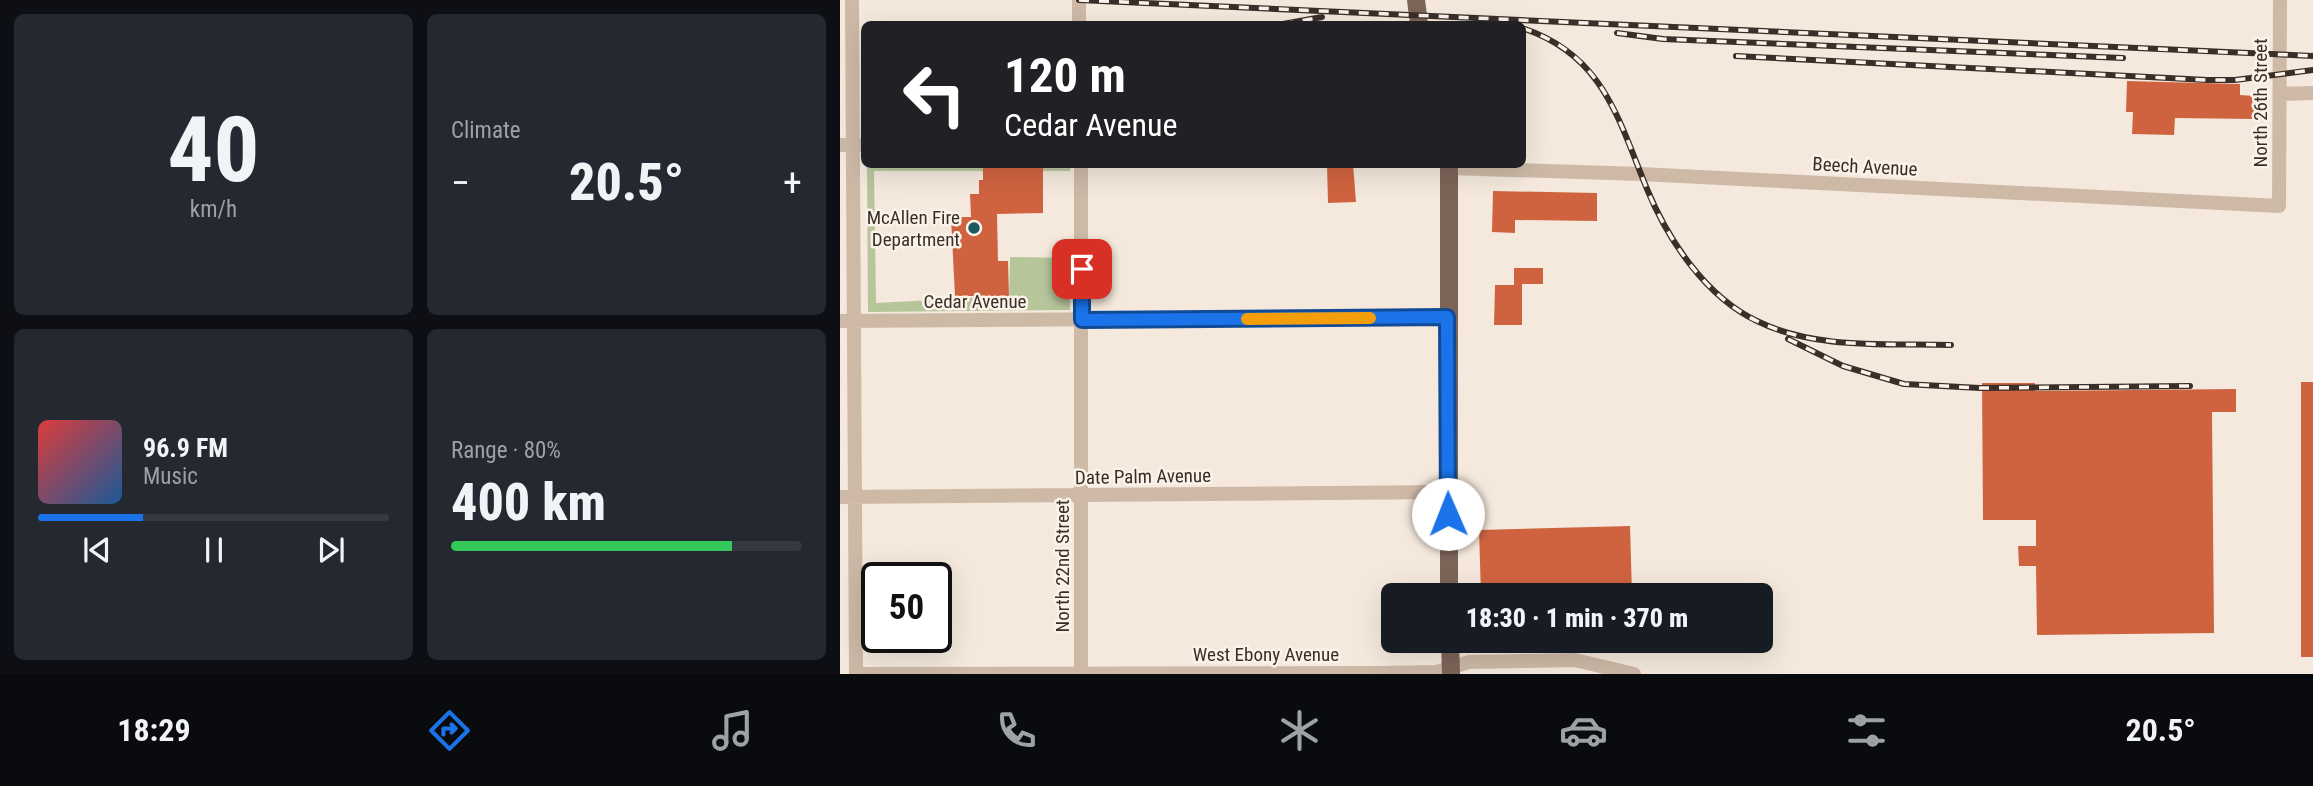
<!DOCTYPE html>
<html lang="en">
<head>
<meta charset="utf-8">
<style>
  :root { --surface:#171b24; --page:#242831; --text:#f1f3f6; --muted:#9ea1a6; --line:#363941; --accent:#1a73e8 }
  body { margin:0; font-family:"Roboto Condensed",sans-serif; background:var(--page); color:var(--text); height:100vh; display:flex; flex-direction:column; font-size:26px; white-space:nowrap }
  * { box-sizing:border-box; margin:0 }
  p { font-size:23px; color:var(--muted) }
  .icon { flex:none; width:38px; height:38px; fill:none; stroke:currentColor; stroke-width:2; stroke-linecap:round; stroke-linejoin:round }
  .map { position:relative; flex:1; overflow:hidden }
  .side { display:flex; flex-direction:column; gap:14px; padding:14px; background:#0d0f14; width:840px }
  .side>* { flex:none }
  .banner { position:absolute; left:21px; top:21px; width:665px; height:147px; border-radius:10px; box-shadow:0 7px 28px #0002; background:#202124; color:#fff; overflow:hidden }
  .speed { position:absolute; left:21px; top:562px; display:flex; gap:14px; font-size:35px; font-weight:700; text-align:center }
  .speed>* { display:grid; place-content:center; width:91px; height:91px; border-radius:50%; background:var(--surface); box-shadow:0 7px 28px #0002; line-height:1 }
  .speed .limit { border:4px solid #111; border-radius:10px; background:#fff; color:#111 }
  .pin { position:absolute; display:grid; place-items:center; width:60px; height:60px; color:#fff; margin:-30px; border-radius:14px; box-shadow:0 4px 10px #0006 }
  .me { position:absolute; width:77px; margin:-38px; rotate:359deg; stroke-linejoin:round; filter:drop-shadow(0 0 5px #0008) }
  .turn { display:flex; align-items:center; gap:24px; height:147px; padding:0 28px; font-size:32px }
  .turn .icon { width:91px; height:91px; stroke-width:2.5 }
  .turn b { display:block; font-size:49px; line-height:60px }
  .big { font-size:52px; font-weight:800; line-height:1.1 }
  .side .tile { flex:1; display:flex; flex-direction:column; justify-content:center; gap:10px; min-width:0; padding:0 24px; border-radius:10px; background:var(--page) }
  .side .dial { align-items:center; gap:0 }
  .dial b { font-size:91px; line-height:1 }
  .song { display:flex; align-items:center; gap:21px }
  .cover { width:84px; height:84px; border-radius:10px; background:linear-gradient(135deg,hsl(0 70% 55%),hsl(210 70% 35%)) }
  .played { height:7px; border-radius:4px; background:linear-gradient(90deg,var(--accent) 30%,var(--line) 30%) }
  .keys { display:flex; justify-content:space-around; direction:ltr }
  .heat { display:flex; justify-content:space-between; align-items:center; font-size:38px; direction:ltr }
  .charge { height:10px; border-radius:5px; background:linear-gradient(90deg,#34c759 80%,var(--line) 0) }
  .side .tiles { flex:1; display:grid; gap:14px; grid-template-columns:repeat(2,1fr) }
  .trip { position:absolute; left:541px; top:583px; width:392px; height:70px; border-radius:10px; background:var(--surface); box-shadow:0 7px 28px #0002; font-weight:800; line-height:70px; text-align:center }
  .menu { display:flex; height:112px; justify-content:space-around; align-items:center; background:#090b0e; color:var(--muted) }
  .menu .icon { width:49px; height:49px }
  .menu .current { color:var(--accent) }
  .menu b { font-size:32px; color:var(--text) }
  main { display:flex; flex:1; min-height:0 }
  .map>svg:first-child { display:block }
  .green { fill:#b7c59b }
  .building { fill:#d0633f }
  .lines { fill:none; stroke-linecap:round; stroke-linejoin:round }
  .minor { stroke:#ceb9a7; stroke-width:14 }
  .major { stroke:#7d6458; stroke-width:18 }
  .rail-casing { stroke:#3a2e28; stroke-width:6 }
  .rail { stroke:#fbf3e9; stroke-width:3.5; stroke-dasharray:10; stroke-linecap:butt }
  .route-casing { stroke:#114b97; stroke-width:18 }
  .route { stroke:#1a73e8; stroke-width:12 }
  .slow { stroke:#f59e0b; stroke-width:12 }
  .poi-dot { fill:#1a5a5f; stroke:#fbf3e9; stroke-width:2.5 }
  .labels { text-anchor:middle; stroke-width:5; stroke-linejoin:round; paint-order:stroke }
  .street-label { font-size:19px; fill:#3a2e28; stroke:#fbf3e9 }
  .poi-label { font-size:19px; fill:#3a2e28; stroke:#fbf3e9; text-anchor:end }
</style>
</head>
<body>
<main>
<section class="side">
<div class="tiles">
<div class="tile dial"><b>40</b><p>km/h</p></div>
<div class="tile"><p>Climate</p>
<div class="heat"><a>−</a><b class="big">20.5°</b><a>+</a></div>
</div>
<div class="tile">
<div class="song"><i class="cover"></i><div><b>96.9 FM</b><p>Music</p></div></div>
<div class="played"></div>
<div class="keys"><svg class="icon" aria-label="previous" viewBox="0 0 24 24"><path d="M18 5L8 12l10 7zM5 5v14"/></svg><svg class="icon" aria-label="pause" viewBox="0 0 24 24"><path d="M8 5v14M16 5v14"/></svg><svg class="icon" aria-label="next" viewBox="0 0 24 24"><path d="M6 5l10 7-10 7zM19 5v14"/></svg></div>
</div>
<div class="tile"><p>Range · 80%</p><b class="big">400 km</b><div class="charge"></div></div>
</div>
</section>
<div class="map">
<svg width="1473" height="674" viewBox="0 0 1473 674">
  <rect width="100%" height="100%" fill="#f4e9dc"/>
  <path class="green" d="M27,165H231L230,171H34L36,303L169,296L170,257L229,258L230,310L28,312Z"/>
  <path class="building" d="M1287,81L1400,84V95L1415,96L1414,119L1335,118L1334,135L1292,134L1293,112H1286Z
    M487,164H513L516,202L488,203Z
    M203,167V213L157,214L158,261H168L169,296H115L111,217H131L130,194H139V180H143V168Z
    M653,191L757,193V221L675,220V233L652,232Z
    M674,268H703V284H682V325H654L655,285H674Z
    M1461,382H1473V657H1461Z
    M1142,383H1195V391L1396,389V412H1372L1374,633L1197,635L1196,566H1179L1178,546H1196V520H1143Z
    M790,526L792,595H641L639,530Z"/>
  <g class="lines">
    <path class="minor" d="M12,0L16,674
      M239,0V24
      M1440,94L1473,93
      M0,145H24
      M241,164V674
      M609,168L801,174L1439,206L1440,0
      M0,321L607,317
      M0,497L607,492
      M23,674L537,673L597,672L629,662L735,660L794,674"/>
    <path class="major" d="M576,0L579,24
      M609,164V595
      M610,640L611,674"/>
    <g class="rail-casing">
      <path id="rail" d="M239,0L1473,56
        M443,24L482,17
        M682,28C764,55 778,119 807,189C828,240 866,297 917,321C975,350 1048,343 1111,345
        M777,33L823,39L1283,58
        M896,56L1367,80H1395L1473,70
        M948,339L1003,366L1064,384L1140,388L1350,386"/>
    </g>
    <use href="#rail" class="rail"/>
  </g>
  <g class="lines">
    <g class="route-casing">
      <path id="route" d="M242,269V320L607,317L608,514"/>
    </g>
    <use href="#route" class="route"/>
    <path class="slow" d="M407,319L530,318"/>
  </g>
  <circle class="poi-dot" cx="134" cy="228" r="7"/>
  <g class="labels">
    <g class="street-label">
      <text transform="translate(1420 103) rotate(-90)" y="7">North 26th Street</text>
      <text transform="translate(1025 166) rotate(3)" y="7">Beech Avenue</text>
      <text x="135" y="308">Cedar Avenue</text>
      <text transform="translate(303 476) rotate(-1)" y="7">Date Palm Avenue</text>
      <text transform="translate(222 566) rotate(-90)" y="7">North 22nd Street</text>
      <text x="426" y="661">West Ebony Avenue</text>
    </g>
    <g class="poi-label">
      <text x="120" y="224">McAllen Fire<tspan x="120" dy="22">Department</tspan></text>
    </g>
  </g>
</svg>
<div class="speed"><div class="limit">50</div></div>
<div class="pin" style="left:242px;top:269px;background:#d93025"><svg class="icon" aria-label="arrive" viewBox="0 0 24 24"><path d="M6 21V4h12l-3 4 3 4H6"/></svg></div>
<svg class="me" style="left:608px;top:514px" viewBox="-20 -20 40 40"><circle r="19" fill="#fff"/><path d="M0-13L10 11 0 6-10 11z" fill="#1a73e8"/></svg>
<div class="trip">18:30 · 1 min · 370 m</div>
<div class="banner">
<div class="turn"><svg class="icon" aria-label="left" viewBox="0 0 24 24"><path d="M17 20v-9H6M10 6l-5 5 5 5"/></svg><div><b>120 m</b>Cedar Avenue</div></div>
</div>
</div>
</main>
<nav class="menu">
<b>18:29</b>
<svg class="icon current" aria-label="directions" viewBox="0 0 24 24"><path d="M12 3l9 9-9 9-9-9zM9 14v-3h6M13 9l2 2-2 2"/></svg>
<svg class="icon" aria-label="music" viewBox="0 0 24 24"><path d="M9 18V5l10-2v13"/><circle cx="6" cy="18" r="3"/><circle cx="16" cy="16" r="3"/></svg>
<svg class="icon" aria-label="phone" viewBox="0 0 24 24"><path d="M5 4h4l2 5-3 2q2 4 5 5l2-3 5 2v4C11 20 4 13 5 4z"/></svg>
<svg class="icon" aria-label="climate" viewBox="0 0 24 24"><path d="M12 3v18M4 7l16 10M4 17L20 7"/></svg>
<svg class="icon" aria-label="car" viewBox="0 0 24 24"><path d="M5 17H2v-5l4-1 3-4h7l3 4 3 1v5h-3M9 17h6M6 11h13"/><circle cx="7" cy="17" r="2"/><circle cx="17" cy="17" r="2"/></svg>
<svg class="icon" aria-label="filters" viewBox="0 0 24 24"><path d="M4 7h16M4 17h16"/><circle cx="9" cy="7" r="2"/><circle cx="15" cy="17" r="2"/></svg>
<b>20.5°</b>
</nav>
</body>
</html>
